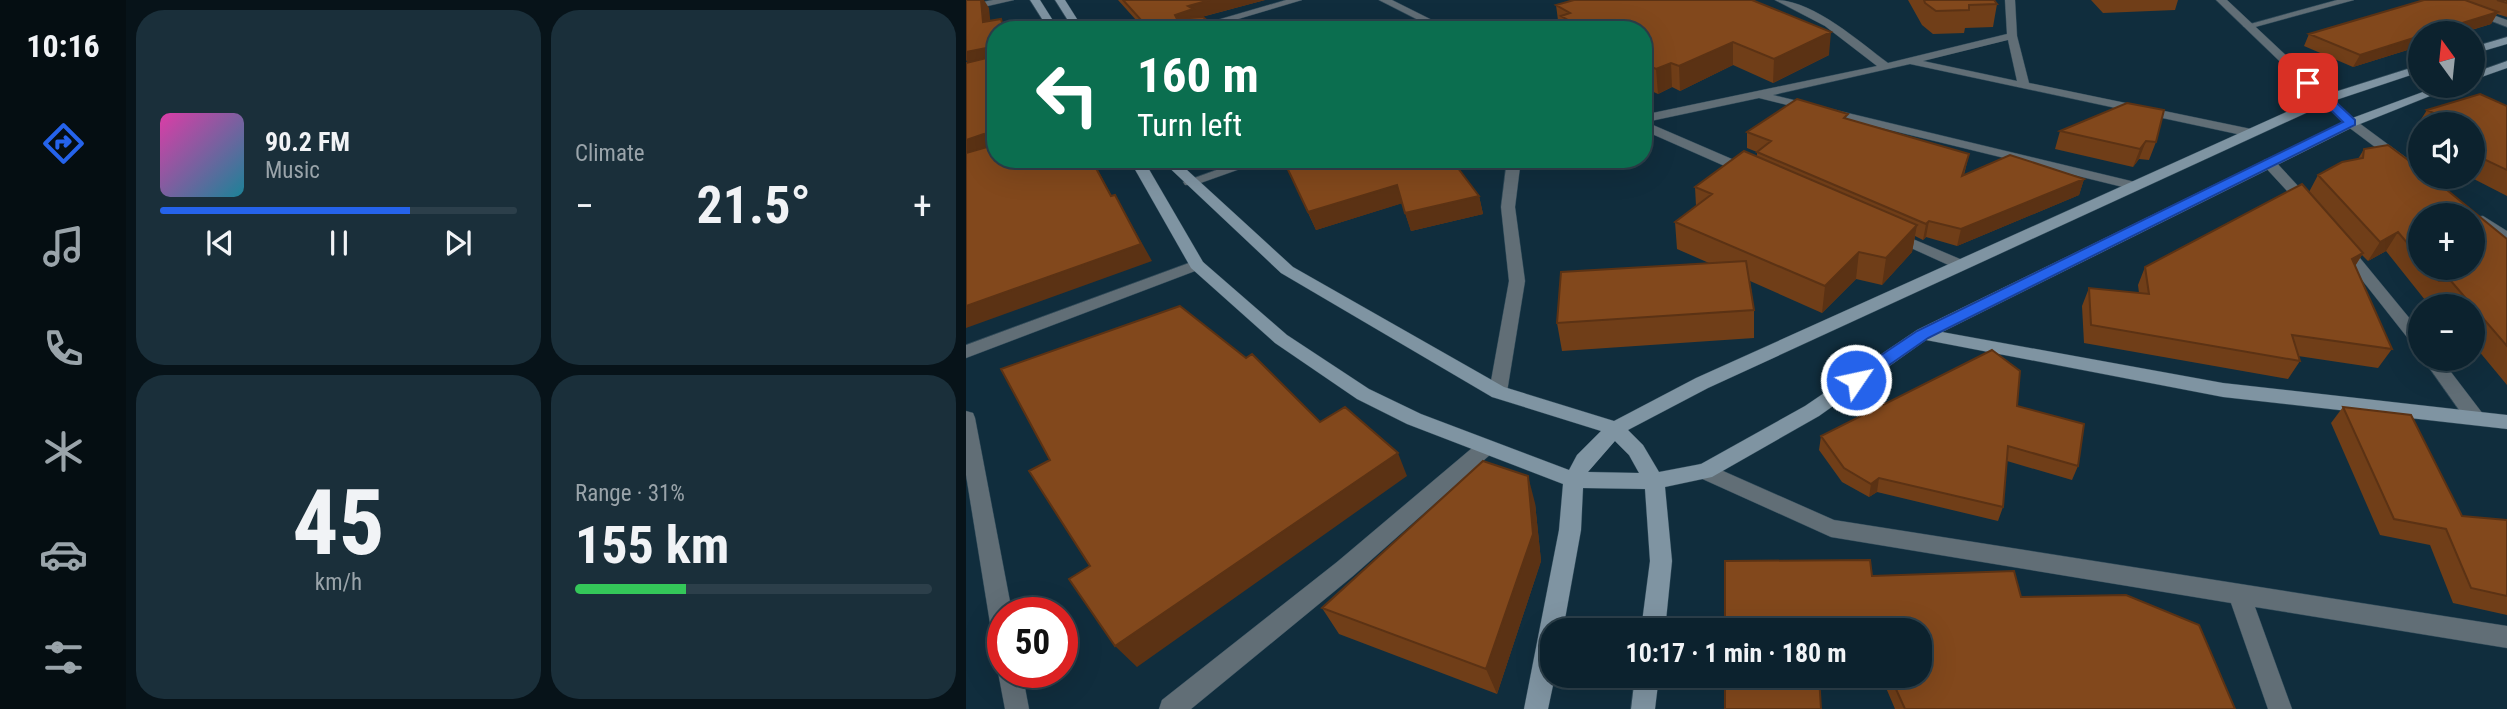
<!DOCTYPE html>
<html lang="en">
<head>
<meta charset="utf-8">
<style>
  :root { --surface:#0c222e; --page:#1a2f3a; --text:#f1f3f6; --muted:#9aa4aa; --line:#2c3f4a; --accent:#2563eb }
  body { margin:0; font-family:"Roboto Condensed",sans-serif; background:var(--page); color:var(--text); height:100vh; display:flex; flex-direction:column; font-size:26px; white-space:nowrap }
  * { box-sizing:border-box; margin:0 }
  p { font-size:23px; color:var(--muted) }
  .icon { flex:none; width:38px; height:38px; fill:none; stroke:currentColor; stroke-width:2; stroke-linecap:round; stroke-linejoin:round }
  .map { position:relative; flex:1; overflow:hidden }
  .sheet { display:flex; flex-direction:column; gap:10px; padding:10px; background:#071319; width:840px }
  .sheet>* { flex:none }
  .top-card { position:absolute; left:21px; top:21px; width:665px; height:147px; border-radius:28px; box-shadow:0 7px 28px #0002,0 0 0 2px var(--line); background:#0b6e4f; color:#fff; overflow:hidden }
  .needle { width:46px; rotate:345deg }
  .buttons { position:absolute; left:1442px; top:21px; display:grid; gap:14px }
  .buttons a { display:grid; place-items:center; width:77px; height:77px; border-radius:50%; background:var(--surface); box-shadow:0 7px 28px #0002,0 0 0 2px var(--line); font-size:35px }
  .speed { position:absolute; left:21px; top:597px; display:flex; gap:14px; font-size:35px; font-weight:700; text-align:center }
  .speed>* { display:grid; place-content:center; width:91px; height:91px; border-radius:50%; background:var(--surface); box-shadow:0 7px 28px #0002,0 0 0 2px var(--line); line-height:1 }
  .speed .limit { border:10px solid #d22; background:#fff; color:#111 }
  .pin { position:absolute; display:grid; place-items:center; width:60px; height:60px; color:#fff; margin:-30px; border-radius:14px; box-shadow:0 4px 10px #0006 }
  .me { position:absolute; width:77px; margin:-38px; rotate:56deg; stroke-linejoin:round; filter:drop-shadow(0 0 5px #0008) }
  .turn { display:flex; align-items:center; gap:24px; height:147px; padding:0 35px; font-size:32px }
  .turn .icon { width:91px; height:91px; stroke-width:2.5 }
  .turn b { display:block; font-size:49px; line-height:60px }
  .big { font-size:52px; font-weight:700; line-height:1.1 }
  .sheet .card { flex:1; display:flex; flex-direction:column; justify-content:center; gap:10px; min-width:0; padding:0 24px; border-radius:28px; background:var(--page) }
  .sheet .dial { align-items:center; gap:0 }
  .dial b { font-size:91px; line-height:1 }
  .song { display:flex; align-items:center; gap:21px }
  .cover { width:84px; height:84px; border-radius:10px; background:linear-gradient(135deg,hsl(320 70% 55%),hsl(190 70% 35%)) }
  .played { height:7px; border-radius:4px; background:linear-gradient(90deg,var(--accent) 70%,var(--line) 70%) }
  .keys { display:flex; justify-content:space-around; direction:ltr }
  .heat { display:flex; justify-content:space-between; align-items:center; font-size:38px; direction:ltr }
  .charge { height:10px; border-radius:5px; background:linear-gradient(90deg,#34c759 31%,var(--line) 0) }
  .sheet .tiles { flex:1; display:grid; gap:10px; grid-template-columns:repeat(2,1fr) }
  .trip { position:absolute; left:574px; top:618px; width:392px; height:70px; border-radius:28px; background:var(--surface); box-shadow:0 7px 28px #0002,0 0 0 2px var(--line); font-weight:700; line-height:70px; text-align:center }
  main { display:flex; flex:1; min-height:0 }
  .menu { display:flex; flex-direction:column; width:126px; justify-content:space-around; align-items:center; background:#050e12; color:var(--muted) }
  .menu .icon { width:49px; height:49px }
  .menu .on { color:var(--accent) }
  .menu b { font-size:32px; color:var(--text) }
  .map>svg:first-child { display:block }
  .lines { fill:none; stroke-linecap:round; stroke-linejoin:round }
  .minor-casing { stroke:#2e4958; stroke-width:1 }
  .tertiary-casing { stroke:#2e4958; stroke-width:1 }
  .secondary-casing { stroke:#2e4958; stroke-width:1 }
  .minor { fill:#616e76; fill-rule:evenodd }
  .tertiary { fill:#616e76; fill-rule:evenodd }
  .secondary { fill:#7f94a2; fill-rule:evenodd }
  .wall { fill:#703e18; fill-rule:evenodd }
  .shaded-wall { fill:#5b3214 }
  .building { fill:#82481c; stroke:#5b3214; stroke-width:2 }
  .route { fill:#2563eb; stroke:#184099; stroke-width:2 }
</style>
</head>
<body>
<main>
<nav class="menu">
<b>10:16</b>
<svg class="icon on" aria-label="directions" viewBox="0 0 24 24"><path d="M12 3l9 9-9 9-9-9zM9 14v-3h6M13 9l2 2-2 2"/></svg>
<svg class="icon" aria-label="music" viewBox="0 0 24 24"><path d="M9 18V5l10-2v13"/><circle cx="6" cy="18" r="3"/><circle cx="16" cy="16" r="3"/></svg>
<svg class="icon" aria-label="phone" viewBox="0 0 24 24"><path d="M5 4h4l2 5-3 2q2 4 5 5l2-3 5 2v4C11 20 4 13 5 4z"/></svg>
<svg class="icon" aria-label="climate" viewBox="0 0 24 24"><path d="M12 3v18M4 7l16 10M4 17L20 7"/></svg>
<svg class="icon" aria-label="car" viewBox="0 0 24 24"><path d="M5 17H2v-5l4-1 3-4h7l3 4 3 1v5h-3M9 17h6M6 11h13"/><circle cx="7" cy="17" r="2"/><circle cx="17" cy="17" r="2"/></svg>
<svg class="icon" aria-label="filters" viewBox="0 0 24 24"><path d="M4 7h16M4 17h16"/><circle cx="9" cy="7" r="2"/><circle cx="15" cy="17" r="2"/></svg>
</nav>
<section class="sheet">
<div class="tiles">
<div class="card">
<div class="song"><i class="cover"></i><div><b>90.2 FM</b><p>Music</p></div></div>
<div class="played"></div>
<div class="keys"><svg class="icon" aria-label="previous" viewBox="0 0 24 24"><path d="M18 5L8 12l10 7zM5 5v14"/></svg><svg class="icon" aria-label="pause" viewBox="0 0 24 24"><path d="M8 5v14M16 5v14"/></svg><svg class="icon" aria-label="next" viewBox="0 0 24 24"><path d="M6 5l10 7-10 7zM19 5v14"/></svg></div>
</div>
<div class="card"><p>Climate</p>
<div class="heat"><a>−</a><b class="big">21.5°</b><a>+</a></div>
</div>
<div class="card dial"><b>45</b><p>km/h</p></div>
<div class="card"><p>Range · 31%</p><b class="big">155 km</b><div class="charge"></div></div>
</div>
</section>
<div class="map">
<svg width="1541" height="709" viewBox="0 0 1541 709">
  <rect width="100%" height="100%" fill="#102d3d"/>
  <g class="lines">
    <g class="minor-casing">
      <path id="minor" d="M27,0H48L0,11V5Z
        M320,0H336L235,30H217Z
        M413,0H426L486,30H472Z
        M809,0C847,0 892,41 922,63L1041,34L1039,0H1049L1051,36L1063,83L1285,129L1291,133L1285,137L944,64L807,95L1169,182L1176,186L1169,190L793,98L680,122L789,169V175H779L677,130V115L911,66L859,26ZM1042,40L1051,81L957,61Z
        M1371,0H1388L1282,29L1277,26Z
        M1471,0H1485L1541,20V27Z
        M281,159H302L229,185H219L217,182Z
        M541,159H555L549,207L559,281L541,392L538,397H526L523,392L543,281L535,207Z
        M1303,159L1308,160L1346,201V207H1336L1298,166V160Z
        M928,231L1001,262L1003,265L1001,268H989L923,238L921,235L923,232Z
        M1375,239L1380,241L1454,331V348L1448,346L1370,247L1367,244Z
        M231,260L237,262L239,265L237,268L0,358V345Z
        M1457,359H1475L1517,414L1519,419L1517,424H1503Z
        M0,411L7,413L9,418L46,612H37V640L29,637L25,629L0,475Z
        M519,440L526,443L529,448L526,453L387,576L225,709H193L196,700L371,562L512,443Z
        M739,463L868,520L1541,626V648L1289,607L1326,709H1302L1265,603L865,537L732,477L729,471L732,465Z
        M37,663V672H56L63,709H39L32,672Z"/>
    </g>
    <g class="tertiary-casing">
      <path id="tertiary" d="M1250,0H1261L1389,120L1454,168V177H1459H1449L1381,126Z
        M1517,216L1541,231V243L1512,223L1510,220L1512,217Z"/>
    </g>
    <g class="secondary-casing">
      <path id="secondary" d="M64,0H74L93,30H83Z
        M89,0H99L118,30H108Z
        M1541,37V44L1507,54V47Z
        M1541,61V68L1507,80V73Z
        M1454,65V72L1364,102L742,388L662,430L677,445L693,472L735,464L839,406L951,330L1381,120L1473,86H1489L1389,126L976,332L1257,383L1541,415V429L1257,397L960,340L853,416L746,477L699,487L706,561L699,630H675L684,561L679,489L617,488L615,530L597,630H586V676H589L582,709H558L593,530L597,484L441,424L391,399L309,343L225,268L163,159H177L237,262L321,335L403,389L455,414L603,470L611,455L635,431L526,397L315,273L194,159H209L327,267L538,387L648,421L730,378L1356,96ZM649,441L663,455L673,473L622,472Z
        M669,676H693L689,709H665Z"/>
    </g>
    <use href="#minor" class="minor"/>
    <use href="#tertiary" class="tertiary"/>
    <use href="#secondary" class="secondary"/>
  </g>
  <path class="wall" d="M152,0H299L232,18L252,30H179Z
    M942,0H1028L1031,4L1027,27L999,28L998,33L967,34L956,25Z
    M1125,0H1212L1209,10L1137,13Z
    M1458,0H1541V17L1531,14L1525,24L1387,67L1338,46L1343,34Z
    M590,5L863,55L807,83L767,65L714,91L706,87L692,94L677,87V30H596L593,28Z
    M1541,106V196L1504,177H1507V124H1454V129L1450,127L1461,110Z
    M882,119L1003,154L998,175L1118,179L1113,195L991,246L960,237L957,240L949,236L946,252L916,285L890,279L856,313L784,281L788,310V338L596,351L591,323L743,263L711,249L709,222L730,206L729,187L791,157V152L781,148V132Z
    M1094,131L1190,142L1183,160L1173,159L1167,167L1089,149Z
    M1398,149L1541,239V385L1507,344V306H1476L1471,300H1459L1420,251L1402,261L1396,255L1389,266L1426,349L1412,368L1332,356L1334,361L1322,379L1118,343L1116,306L1123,288L1173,293L1172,285L1179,267L1343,192L1352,175L1392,159ZM1454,215L1507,268H1454Z
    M317,159L513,196L517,214L445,231L436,203L350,230Z
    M1051,406L1112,466L1106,480L1041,461L1037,507L1032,521L911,492L903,497L876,482L853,450L855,436Z
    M1377,407L1496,516L1541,520V615L1487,603L1464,545L1414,535L1365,423Z
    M569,503L575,561L531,694L373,634L356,608Z
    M906,576L1055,597L1269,709H929L915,676H759H954Z"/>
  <path class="shaded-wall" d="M15,0H18L23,8L26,37L17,22Z
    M244,0H299L231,18L215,29L209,15L222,6Z
    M1532,12L1525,24L1494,33H1464Z
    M865,32L863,55L807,83L808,59Z
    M1454,36V46L1387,67L1394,55Z
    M767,42V65L714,91L713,66Z
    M20,48L29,62L5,68L0,60V52Z
    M705,63L706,87L692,94L690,69Z
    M18,134L29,150L0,159V140Z
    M1180,141L1173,159L1167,167L1174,149Z
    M125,159H126L155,213L145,196Z
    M1118,179L1113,195L991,246L995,229Z
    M431,185L437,203L350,230L342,212Z
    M149,195L186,261L0,328V306Z
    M513,196L517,214L445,231L439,213Z
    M963,221L960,237L957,240L960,224Z
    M951,225L946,252L916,285L920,258Z
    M1432,232L1420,251L1402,261L1414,242Z
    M893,252L890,279L856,313L859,286Z
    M1397,253L1386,271V259Z
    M432,453L441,476L171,667L149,646Z
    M562,476L569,503L575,561L531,694L520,669Z
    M913,478L911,492L903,497L905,484Z"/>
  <path class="building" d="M0,0H15L17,22L35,19L38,30H30V159H125L145,196L149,195L175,244L0,306V153L25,146L26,143L18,134L0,140V63L21,58L23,50L20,48L0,52Z
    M157,0H244L222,6L227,9L209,15L211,19L237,17L252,30H184Z
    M608,0H786L865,32L808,59L767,42L713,66L705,63L690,69L677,63V30H620L595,16L604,13L590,5Z
    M958,0H1028L1031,4L1003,5V10L970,11L959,3Z
    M1458,0H1499L1532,12L1464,33H1454V36L1394,55L1343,34Z
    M1531,0H1541V3Z
    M1514,94L1541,106V170L1507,154V124H1491L1461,110Z
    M831,99L882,114L878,118L1003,154L996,176L1044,155L1118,179L995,229L963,221L960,224L791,152L805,141L781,132Z
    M1161,103L1198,110L1190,142L1180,141L1174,149L1094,131Z
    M1422,145L1454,169V177H1465L1541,239V346L1485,281H1473L1462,268H1507V215H1454V258L1432,232L1414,242L1352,175L1376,162L1397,158L1398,149Z
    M778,151L951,225L920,258L893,252L859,286L709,222L746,194L729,187Z
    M317,159H485L513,196L439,213L431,185L342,212Z
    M1336,184L1397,253L1386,259L1426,349L1326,335L1334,361L1125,325L1123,288L1183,294L1179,267Z
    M780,261L788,310L591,323L595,272Z
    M214,306L280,358L286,354L354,422L379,407L432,453L149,646L103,579L124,566L63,471L84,460L35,369Z
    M1026,350L1054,371L1051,406L1118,424L1112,466L1042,446L1037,507L913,478L905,484L878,468L855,436Z
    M1377,407L1445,415L1496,516L1541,520V596L1505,588L1480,529L1428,519Z
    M517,461L562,476L567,534L520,669L356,608Z
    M904,560L906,576L1048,571L1055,597L1160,595L1233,625L1269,709H939L924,676H954V630H759V561Z
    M759,676H853L855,709H759Z"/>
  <path class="route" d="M1339,80H1346L1389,120V125L962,338L896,384H884L882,380L884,376L951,331L1377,122L1339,85Z"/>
</svg>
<div class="buttons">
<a><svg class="needle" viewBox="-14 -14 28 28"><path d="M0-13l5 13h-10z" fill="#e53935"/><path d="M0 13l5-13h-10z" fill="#9aa4aa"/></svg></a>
<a><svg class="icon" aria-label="sound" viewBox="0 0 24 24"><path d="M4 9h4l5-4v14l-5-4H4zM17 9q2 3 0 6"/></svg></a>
<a>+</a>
<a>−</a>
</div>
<div class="speed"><div class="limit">50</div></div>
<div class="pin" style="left:1342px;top:83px;background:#d93025"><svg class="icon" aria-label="arrive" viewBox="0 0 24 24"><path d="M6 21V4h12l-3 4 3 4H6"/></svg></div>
<svg class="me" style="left:890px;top:380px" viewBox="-20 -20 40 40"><circle r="17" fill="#2563eb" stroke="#fff" stroke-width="3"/><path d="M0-11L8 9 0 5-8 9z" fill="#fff"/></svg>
<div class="trip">10:17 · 1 min · 180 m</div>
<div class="top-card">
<div class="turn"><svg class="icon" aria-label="left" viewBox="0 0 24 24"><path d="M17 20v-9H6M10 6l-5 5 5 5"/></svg><div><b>160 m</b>Turn left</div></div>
</div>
</div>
</main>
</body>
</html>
